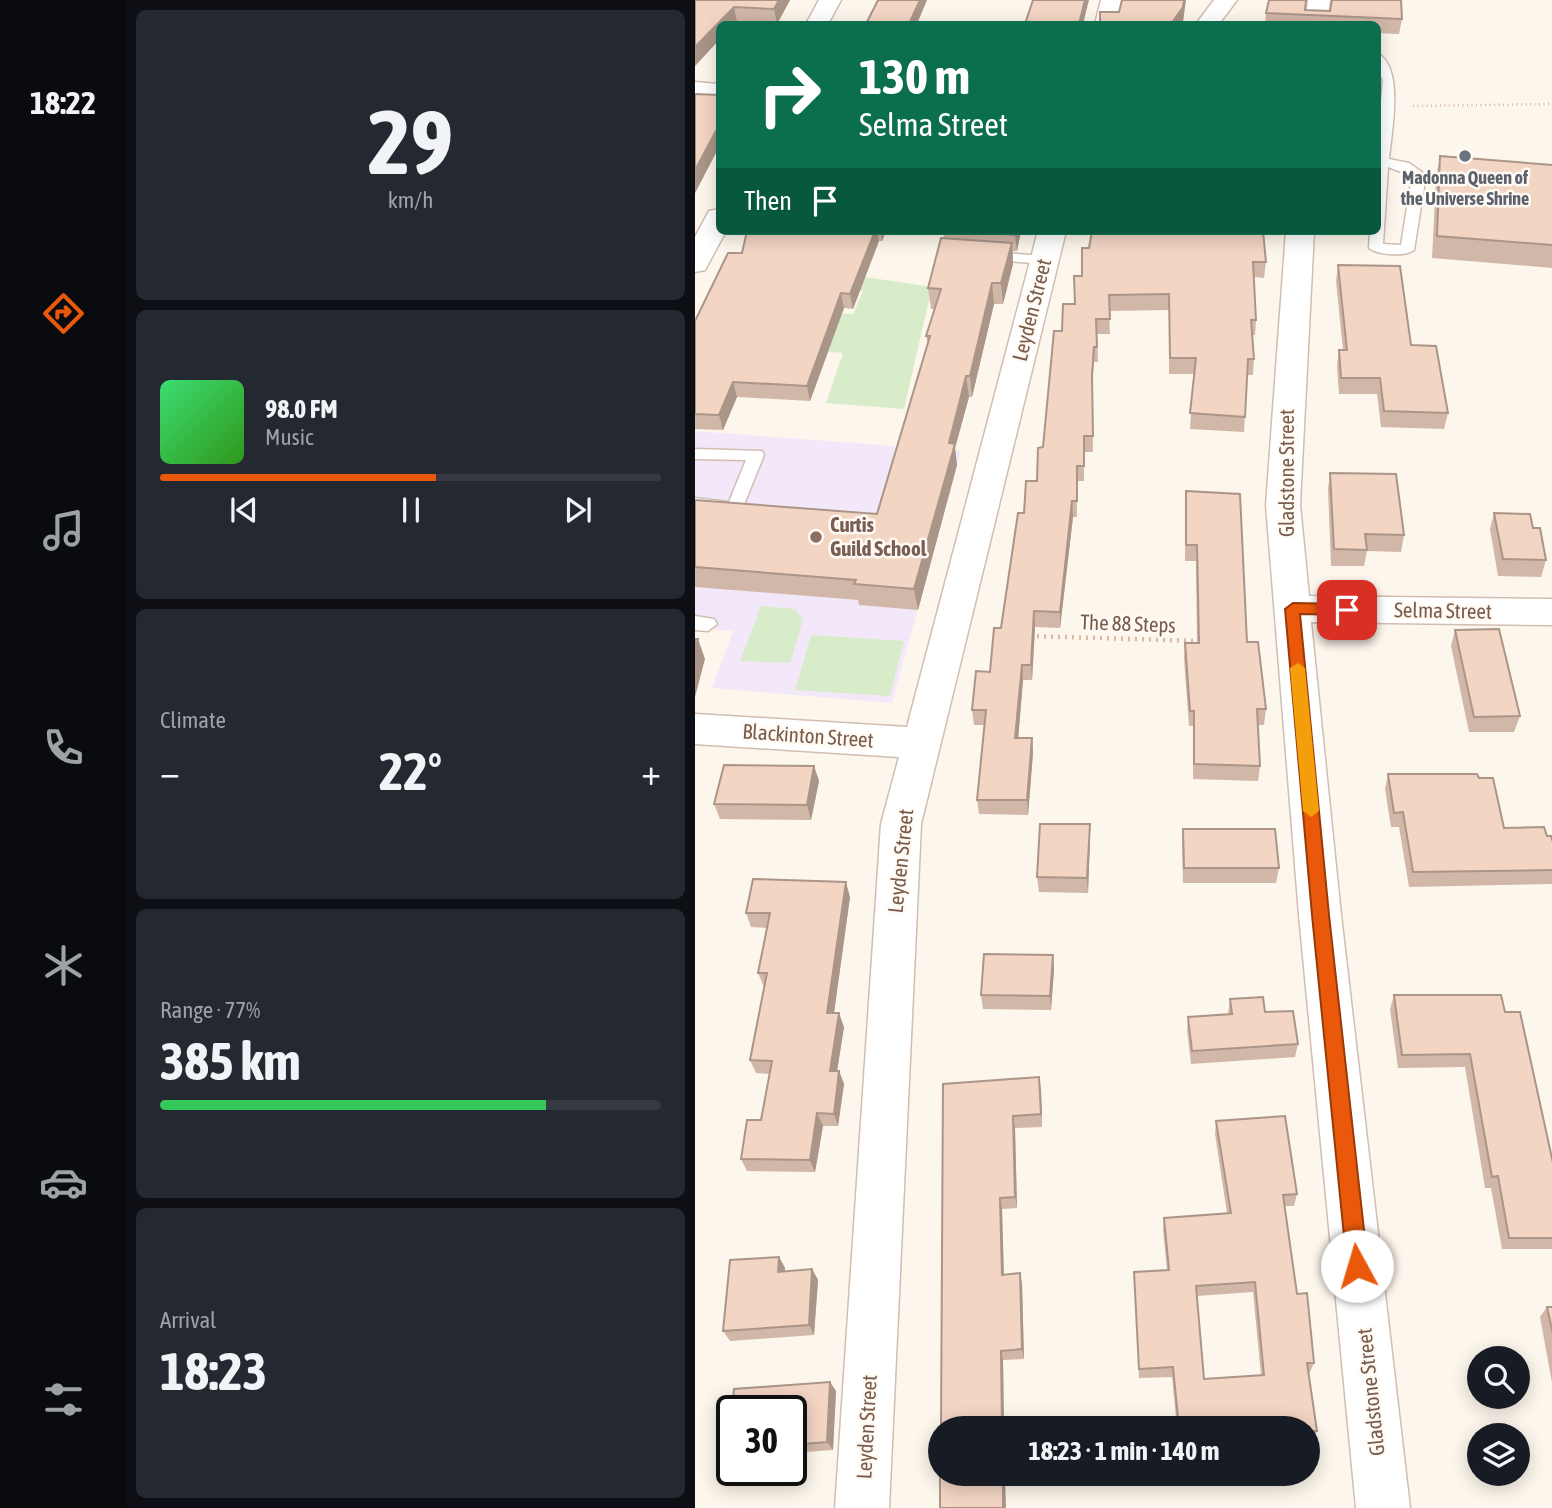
<!DOCTYPE html>
<html lang="en">
<head>
<meta charset="utf-8">
<style>
  :root { --surface:#171b24; --page:#242831; --text:#f1f3f6; --muted:#9ea1a6; --line:#363941; --accent:#ea580c }
  body { margin:0; font-family:"Asap Condensed",sans-serif; background:var(--page); color:var(--text); height:100vh; display:flex; flex-direction:column; font-size:26px; white-space:nowrap }
  * { box-sizing:border-box; margin:0 }
  p { font-size:23px; color:var(--muted) }
  .icon { flex:none; width:38px; height:38px; fill:none; stroke:currentColor; stroke-width:2; stroke-linecap:round; stroke-linejoin:round }
  .map { position:relative; flex:1; overflow:hidden }
  .sheet { display:flex; flex-direction:column; gap:10px; padding:10px; background:#0d0f14; width:569px }
  .sheet>* { flex:none }
  .guide { position:absolute; left:21px; top:21px; width:665px; height:214px; border-radius:10px; box-shadow:0 4px 18px #0003; background:#0b6e4f; color:#fff; overflow:hidden }
  .tools { position:absolute; left:772px; top:1346px; display:grid; gap:14px }
  .tools a { display:grid; place-items:center; width:63px; height:63px; border-radius:50%; background:var(--surface); box-shadow:0 4px 18px #0003; font-size:35px }
  .speed { position:absolute; left:21px; top:1395px; display:flex; gap:14px; font-size:35px; font-weight:700; text-align:center }
  .speed>* { display:grid; place-content:center; width:91px; height:91px; border-radius:50%; background:var(--surface); box-shadow:0 4px 18px #0003; line-height:1 }
  .speed .limit { border:4px solid #111; border-radius:10px; background:#fff; color:#111 }
  .pin { position:absolute; display:grid; place-items:center; width:60px; height:60px; color:#fff; margin:-30px; border-radius:14px; box-shadow:0 4px 10px #0006 }
  .me { position:absolute; width:77px; margin:-38px; rotate:354deg; stroke-linejoin:round; filter:drop-shadow(0 0 5px #0008) }
  .turn { display:flex; align-items:center; gap:24px; height:147px; padding:0 28px; font-size:32px }
  .turn .icon { width:91px; height:91px; stroke-width:2.5 }
  .turn b { display:block; font-size:49px; line-height:60px }
  .then { display:flex; align-items:center; height:66px; padding:0 28px; background:#0003; gap:14px; font-size:26px }
  .big { font-size:52px; font-weight:700; line-height:1.1 }
  .sheet .tile { flex:1; display:flex; flex-direction:column; justify-content:center; gap:10px; min-width:0; padding:0 24px; border-radius:10px; background:var(--page) }
  .sheet .dial { align-items:center; gap:0 }
  .dial b { font-size:91px; line-height:1 }
  .song { display:flex; align-items:center; gap:21px }
  .cover { width:84px; height:84px; border-radius:10px; background:linear-gradient(135deg,hsl(140 70% 55%),hsl(110 70% 35%)) }
  .played { height:7px; border-radius:4px; background:linear-gradient(90deg,var(--accent) 55%,var(--line) 55%) }
  .keys { display:flex; justify-content:space-around; direction:ltr }
  .heat { display:flex; justify-content:space-between; align-items:center; font-size:38px; direction:ltr }
  .charge { height:10px; border-radius:5px; background:linear-gradient(90deg,#34c759 77%,var(--line) 0) }
  .trip { position:absolute; left:233px; top:1416px; width:392px; height:70px; border-radius:35px; background:var(--surface); box-shadow:0 4px 18px #0003; font-weight:700; line-height:70px; text-align:center }
  main { display:flex; flex:1; min-height:0 }
  .menu { display:flex; flex-direction:column; width:126px; justify-content:space-around; align-items:center; background:#090b0e; color:var(--muted) }
  .menu .icon { width:49px; height:49px }
  .menu .active { color:var(--accent) }
  .menu b { font-size:32px; color:var(--text) }
  .map>svg:first-child { display:block }
  .education { fill:#f3e8fa }
  .green { fill:#d8ecc9 }
  .lines { fill:none; stroke-linecap:round; stroke-linejoin:round }
  .lane-casing { stroke:#d1beb0; stroke-width:3 }
  .street-casing { stroke:#d1beb0; stroke-width:3 }
  .path-far1 { stroke:#d9b8a5; stroke-width:2.5; stroke-dasharray:1 3.5; stroke-linecap:butt }
  .path { stroke:#d9b8a5; stroke-width:4.5; stroke-dasharray:2 5; stroke-linecap:butt }
  .lane { fill:#fff; fill-rule:evenodd }
  .street { fill:#fff; fill-rule:evenodd }
  .wall { fill:#d1b7a8; fill-rule:evenodd }
  .shaded-wall { fill:#aa9588 }
  .building { fill:#f3d5c3; stroke:#aa9588; stroke-width:2; fill-rule:evenodd }
  .route { fill:#ea580c; stroke:#983908; stroke-width:2 }
  .slow { fill:#f59e0b }
  .worship-dot { fill:#6b7280; stroke:#fffaf3; stroke-width:2.5 }
  .education-dot { fill:#8d6e63; stroke:#fffaf3; stroke-width:2.5 }
  .labels { text-anchor:middle; stroke-width:5; stroke-linejoin:round; paint-order:stroke }
  .far-worship-label { font-size:18px; font-weight:bold; fill:#5b616d; stroke:#fffaf3 }
  .street-label { font-size:21px; fill:#7a5c4d; stroke:#fffaf3 }
  .education-label { font-size:21px; font-weight:bold; fill:#785e54; stroke:#fffaf3; text-anchor:start }
</style>
</head>
<body>
<main>
<nav class="menu">
<b>18:22</b>
<svg class="icon active" aria-label="directions" viewBox="0 0 24 24"><path d="M12 3l9 9-9 9-9-9zM9 14v-3h6M13 9l2 2-2 2"/></svg>
<svg class="icon" aria-label="music" viewBox="0 0 24 24"><path d="M9 18V5l10-2v13"/><circle cx="6" cy="18" r="3"/><circle cx="16" cy="16" r="3"/></svg>
<svg class="icon" aria-label="phone" viewBox="0 0 24 24"><path d="M5 4h4l2 5-3 2q2 4 5 5l2-3 5 2v4C11 20 4 13 5 4z"/></svg>
<svg class="icon" aria-label="climate" viewBox="0 0 24 24"><path d="M12 3v18M4 7l16 10M4 17L20 7"/></svg>
<svg class="icon" aria-label="car" viewBox="0 0 24 24"><path d="M5 17H2v-5l4-1 3-4h7l3 4 3 1v5h-3M9 17h6M6 11h13"/><circle cx="7" cy="17" r="2"/><circle cx="17" cy="17" r="2"/></svg>
<svg class="icon" aria-label="filters" viewBox="0 0 24 24"><path d="M4 7h16M4 17h16"/><circle cx="9" cy="7" r="2"/><circle cx="15" cy="17" r="2"/></svg>
</nav>
<section class="sheet">
<div class="tile dial"><b>29</b><p>km/h</p></div>
<div class="tile">
<div class="song"><i class="cover"></i><div><b>98.0 FM</b><p>Music</p></div></div>
<div class="played"></div>
<div class="keys"><svg class="icon" aria-label="previous" viewBox="0 0 24 24"><path d="M18 5L8 12l10 7zM5 5v14"/></svg><svg class="icon" aria-label="pause" viewBox="0 0 24 24"><path d="M8 5v14M16 5v14"/></svg><svg class="icon" aria-label="next" viewBox="0 0 24 24"><path d="M6 5l10 7-10 7zM19 5v14"/></svg></div>
</div>
<div class="tile"><p>Climate</p>
<div class="heat"><a>−</a><b class="big">22°</b><a>+</a></div>
</div>
<div class="tile"><p>Range · 77%</p><b class="big">385 km</b><div class="charge"></div></div>
<div class="tile"><p>Arrival</p><b class="big">18:23</b></div>
</section>
<div class="map">
<svg width="858" height="1508" viewBox="0 0 858 1508">
  <rect width="100%" height="100%" fill="#fdf6ec"/>
  <path class="education" d="M0,431L266,451L197,703L17,688L38,631L0,628Z"/>
  <path class="green" d="M170,277L237,287L209,409L131,403L148,353L75,347L90,311L158,314L168,291L96,288Z
    M66,606L100,609L108,620L95,663L45,661Z
    M116,635L209,641L195,696L100,690Z"/>
  <g class="lines">
    <g class="lane-casing">
      <path id="lane" d="M682,53C710,67 696,133 694,159L714,163L731,175L719,250C710,257 683,255 674,248L675,231H682V142L688,80L682,69ZM693,167L717,176L706,245L688,244Z
        M294,252L349,256L356,260L349,264L289,259L287,256Z
        M0,449L67,451L69,455L46,512L0,510V498L34,502L51,460L0,459Z
        M0,616L19,619L22,624L13,631L0,630Z"/>
    </g>
    <g class="street-casing">
      <path id="street" d="M124,0H146L133,24H111Z
        M406,0H428L422,24H400Z
        M519,0H542L524,24H501Z
        M613,0H635L632,24H610Z
        M0,82L24,84V98L0,96Z
        M24,209V231H31L10,270L0,272V237L14,211Z
        M343,231H371L226,824L194,1508H140L186,824L204,757L0,744V714L212,727Z
        M591,231H619L605,505L614,596L858,599V625L616,622L646,915L715,1508H661L604,915L571,505Z"/>
    </g>
    <path class="path-far1" d="M718,106L858,104"/>
    <path class="path" d="M335,636L505,641"/>
    <use href="#lane" class="lane"/>
    <use href="#street" class="street"/>
  </g>
  <path class="wall" d="M0,0H95L82,24L42,22L39,24H24V40L0,66Z
    M610,10L707,19L704,34L682,33V24H570L571,13Z
    M0,94L24,95V147L0,193Z
    M745,156L858,165V268L737,258L741,178Z
    M52,231H191L187,241H184L158,309L149,308L115,401L42,397L28,430L0,429V321L47,253Z
    M248,231H326L322,251H318V264L308,304H299L277,397H274L260,448L262,465L223,610L164,605L163,600L0,587V500L182,514L233,344L231,336L240,309H236L233,288L249,238Z
    M387,248L571,262L569,278L559,277L561,320L560,335H558L559,359L558,375H552L549,432L495,429L499,374H474V310L414,311L415,334H402L403,362H399L397,390L398,452H389V481H382V517H378L365,628L340,627L337,680H328L323,738H337L338,753L333,815L284,814L282,800L289,725H279L277,710L295,672L306,628L329,513L342,481L367,331L380,304L387,276Z
    M643,265L716,345L753,413L749,429L686,427L682,394H644L642,366L644,350H648L641,281Z
    M635,473L709,535L706,552L672,551L669,566H636L633,489Z
    M491,491L552,642L571,709L569,725H563L565,766L563,781L498,779V726H494L489,659L490,643H502L501,561H490Z
    M799,513L838,528L851,560L846,577L803,576L795,529Z
    M760,630L825,716L819,732H774L756,646Z
    M119,766L124,781L116,820L25,819L19,804Z
    M693,774L784,778L809,828L852,836L858,842V884L714,887L704,827H696L690,789Z
    M488,829L584,868L581,883H488L487,844Z
    M395,839L393,893L344,892L342,877Z
    M155,897L139,1013L149,1027L142,1071H144L149,1084L143,1126H128L120,1172L52,1171L46,1159L66,1120L75,1074L61,1073L55,1060L70,987H69L63,973L72,928L56,927L51,913Z
    M358,955L359,969L356,1010L288,1009L286,995Z
    M699,995L810,1012L858,1163V1249H807L796,1188H790L770,1067L703,1068L695,1009Z
    M535,999L570,1012L603,1044L600,1057L496,1064L492,1030L493,1017L533,1014Z
    M248,1084L346,1090L347,1127L320,1128L322,1208L307,1209L309,1275L327,1284L329,1359L308,1360L309,1428Z
    M521,1121L602,1194L599,1206H589L602,1294L619,1363L615,1372H613L622,1431L619,1439H612V1428H482L477,1377L444,1378L439,1272L472,1270L468,1229L469,1218L532,1213L520,1134ZM558,1292L566,1375L509,1379L502,1296Z
    M84,1257L90,1268V1271L117,1269L123,1280L119,1335L35,1341L28,1331Z
    M852,1307H858V1388L845,1317Z
    M141,1391L138,1450L96,1453V1410Z"/>
  <path class="shaded-wall" d="M84,0H95L82,24L79,9Z
    M225,0H232L222,24H214Z
    M390,0H394L388,24H384Z
    M489,0H491L488,22L486,24H476Z
    M39,7L42,22L39,24H24V40L0,66V47Z
    M21,131L24,147L0,193V170Z
    M180,231H182L184,241L158,309L155,294Z
    M186,231H191L187,241Z
    M321,231H326L322,251L320,235Z
    M317,243L318,264L308,304L306,283Z
    M297,283L299,304L277,397L275,376Z
    M146,293L149,308L115,401L112,386Z
    M271,376L274,397L260,448L262,465L223,610L219,589L254,443Z
    M38,382L42,397L28,430L24,415Z
    M377,501L378,517L365,628V612Z
    M339,611L340,627L337,680L336,665Z
    M3,639L10,659L0,697V650Z
    M327,665L328,680L322,753L320,738Z
    M337,738L338,753L333,815L332,800Z
    M119,766L124,781L116,820L112,805Z
    M395,824V839L393,893L392,878Z
    M151,882L155,897L137,1027L132,1013Z
    M358,955L359,969L356,1010L355,996Z
    M144,1013L149,1027L140,1084L135,1071Z
    M144,1071L149,1084L143,1126L139,1114Z
    M344,1077L346,1090L347,1127L346,1114Z
    M122,1113L128,1126L120,1172L115,1160Z
    M318,1116L320,1128L322,1208L320,1197Z
    M305,1198L307,1209L309,1285L307,1275Z
    M84,1257L90,1268L89,1282L83,1272Z
    M117,1269L123,1280L119,1335L114,1325Z
    M325,1273L327,1284L329,1359L327,1349Z
    M306,1351L308,1360L309,1428H307Z
    M135,1382L141,1391L138,1450L132,1442Z
    M308,1474H310L311,1508H308Z"/>
  <path class="building" d="M0,0H84L79,9L39,7L0,47Z
    M183,0H225L214,24H171Z
    M338,0H390L384,24H330Z
    M427,0H489L488,7L476,24H405V12H424Z
    M574,0H611L610,10L635,11L637,0H706L707,19L571,13Z
    M0,94L24,95V132L21,131L0,170Z
    M745,156L858,165V245L742,236Z
    M52,231H180L155,294L146,293L112,386L38,382L24,415L0,414V321L33,253H47Z
    M271,231H321L320,235Z
    M397,231H568L571,262H558L561,320H556L559,359H553L550,417L495,413L501,358H475L474,294L414,295L415,319H401L402,347H399L397,375L398,436H389V466H382V501H377L365,612L339,611L336,665H327L320,738H337L332,800H282L291,710H277L281,671L295,672L299,628H306L323,513H329L331,481H342L343,448L348,447L359,331H367L368,304H380L379,276H387V248H394Z
    M246,238L317,243L306,283H297L275,376H271L254,443L260,444L219,589L159,584L161,580L0,567V500L182,514L235,336H231L246,289L233,288Z
    M643,265L705,266L716,345L741,346L753,413L689,411L685,378H646L644,350H652Z
    M635,473L701,474L709,535L670,534L672,550L639,549Z
    M491,491L545,494L552,642H563L571,709H562L565,766L499,764V711H495L490,643H504L502,545H491Z
    M799,513L835,514L838,528H845L851,560L808,559Z
    M804,629L825,716L779,717L760,630Z
    M0,639H3L0,650Z
    M29,765L119,766L112,805L19,804Z
    M693,774H782L784,778H798L809,828L849,827L852,836H856L858,842V870L718,872L708,812L699,813Z
    M345,824H395L392,878L342,877Z
    M488,829H580L584,868H489Z
    M58,879L151,882L132,1013H144L135,1071H144L139,1114L122,1113L115,1160L46,1159L52,1120H66L77,1061L55,1060L72,973H63L75,913H51Z
    M289,954L358,955L355,996L286,995Z
    M699,995H806L810,1012H825L858,1163V1238H814L803,1176L797,1177L775,1054L707,1055Z
    M568,997L570,1012L598,1011L603,1044L497,1051L493,1017L537,1014L535,999Z
    M344,1077L346,1114L318,1116L320,1197L305,1198L307,1275L325,1273L327,1349L306,1351L307,1428H246L248,1084Z
    M590,1116L602,1194L588,1195L602,1294L612,1293L619,1363H612L622,1431H612V1428H484L478,1367L444,1369L439,1272L474,1270L469,1218L536,1213L521,1121ZM560,1282L569,1375L509,1379L501,1286Z
    M84,1257L83,1272L117,1269L114,1325L28,1331L35,1260Z
    M852,1307H858V1334Z
    M135,1382L132,1442L96,1445V1410H37L39,1389Z
    M37,1411V1449H33Z
    M245,1474H308V1508H245Z"/>
  <path class="route" d="M598,603L652,604L659,610L652,615L605,614L634,915L673,1266L670,1273L662,1276L655,1273L652,1266L617,915L590,609Z"/>
  <path class="slow" d="M603,663L610,668L624,811L616,817L608,811L595,668Z"/>
  <circle class="worship-dot" cx="770" cy="156" r="7"/>
  <circle class="education-dot" cx="121" cy="537" r="7"/>
  <g class="labels">
    <g class="far-worship-label">
      <text x="770" y="184">Madonna Queen of<tspan x="770" dy="21">the Universe Shrine</tspan></text>
    </g>
    <g class="street-label">
      <text transform="translate(337 310) rotate(-76)" y="7">Leyden Street</text>
      <text transform="translate(592 473) rotate(-90)" y="7">Gladstone Street</text>
      <text transform="translate(748 611) rotate(1)" y="7">Selma Street</text>
      <text transform="translate(433 624) rotate(2)" y="7">The 88 Steps</text>
      <text transform="translate(113 736) rotate(4)" y="7">Blackinton Street</text>
      <text transform="translate(206 861) rotate(-84)" y="7">Leyden Street</text>
      <text transform="translate(676 1392) rotate(-96)" y="7">Gladstone Street</text>
      <text transform="translate(172 1427) rotate(-87)" y="7">Leyden Street</text>
    </g>
    <g class="education-label">
      <text x="135" y="532">Curtis<tspan x="135" dy="24">Guild School</tspan></text>
    </g>
  </g>
</svg>
<div class="tools">
<a><svg class="icon" aria-label="search" viewBox="0 0 24 24"><circle cx="10" cy="10" r="6"/><path d="M15 15l6 6"/></svg></a>
<a><svg class="icon" aria-label="layers" viewBox="0 0 24 24"><path d="M12 4l9 5-9 5-9-5zM3 14l9 5 9-5"/></svg></a>
</div>
<div class="speed"><div class="limit">30</div></div>
<div class="pin" style="left:652px;top:610px;background:#d93025"><svg class="icon" aria-label="arrive" viewBox="0 0 24 24"><path d="M6 21V4h12l-3 4 3 4H6"/></svg></div>
<svg class="me" style="left:662px;top:1266px" viewBox="-20 -20 40 40"><circle r="19" fill="#fff"/><path d="M0-13L10 11 0 6-10 11z" fill="#ea580c"/></svg>
<div class="trip">18:23 · 1 min · 140 m</div>
<div class="guide">
<div class="turn"><svg class="icon" aria-label="right" viewBox="0 0 24 24"><path d="M7 20v-9h11M14 6l5 5-5 5"/></svg><div><b>130 m</b>Selma Street</div></div>
<div class="then">Then<svg class="icon" aria-label="arrive" viewBox="0 0 24 24"><path d="M6 21V4h12l-3 4 3 4H6"/></svg></div>
</div>
</div>
</main>
</body>
</html>
